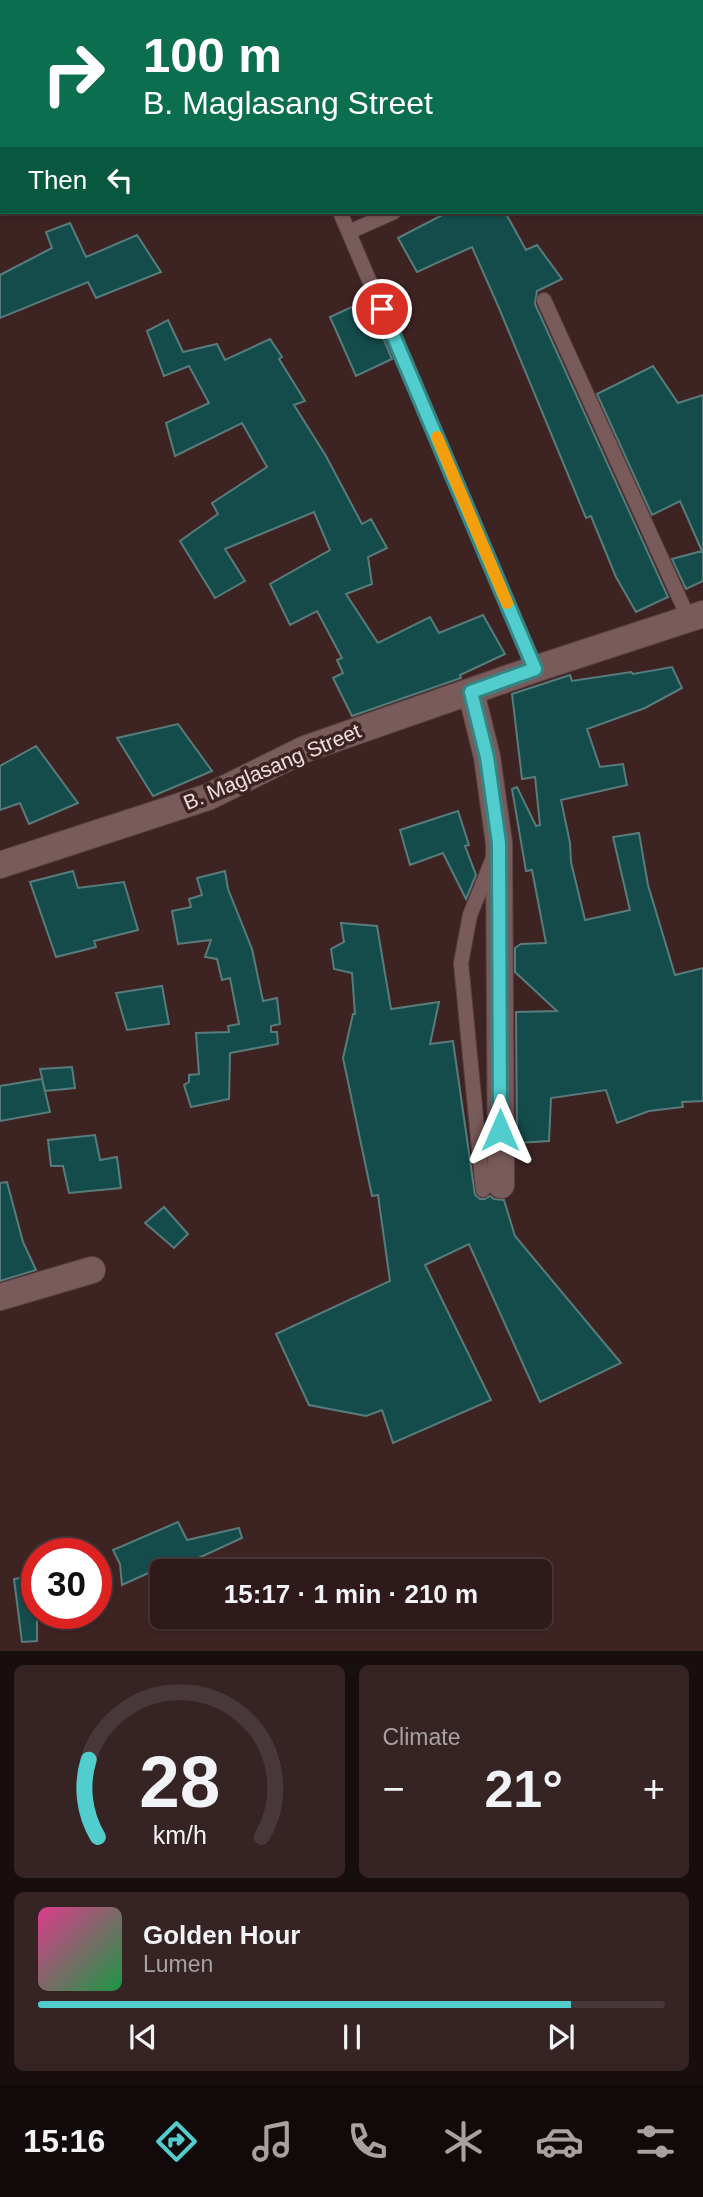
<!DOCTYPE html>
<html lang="en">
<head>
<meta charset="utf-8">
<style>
  :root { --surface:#2e1a1a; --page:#362323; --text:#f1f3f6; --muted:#a7a1a2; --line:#493839; --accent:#52cdcd }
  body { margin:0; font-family:Arial,sans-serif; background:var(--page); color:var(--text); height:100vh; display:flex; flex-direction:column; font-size:26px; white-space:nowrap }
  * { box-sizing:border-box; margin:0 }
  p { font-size:23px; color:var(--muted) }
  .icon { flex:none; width:38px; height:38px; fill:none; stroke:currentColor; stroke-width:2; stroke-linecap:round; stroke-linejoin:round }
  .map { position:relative; height:1651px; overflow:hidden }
  .sheet { display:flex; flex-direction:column; gap:14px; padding:14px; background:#190e0e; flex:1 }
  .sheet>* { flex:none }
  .top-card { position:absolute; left:0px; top:0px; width:704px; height:214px; box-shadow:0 2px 5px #0004,0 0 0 2px var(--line); background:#0b6e4f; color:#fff; overflow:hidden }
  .speed { position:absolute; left:21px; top:1538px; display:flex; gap:14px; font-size:35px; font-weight:700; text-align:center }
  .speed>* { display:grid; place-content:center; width:91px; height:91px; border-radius:50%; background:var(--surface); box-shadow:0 2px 5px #0004,0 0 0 2px var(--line); line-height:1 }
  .speed .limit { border:10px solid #d22; background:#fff; color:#111 }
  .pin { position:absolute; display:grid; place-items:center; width:60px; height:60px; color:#fff; margin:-30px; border:4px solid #fff; border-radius:50%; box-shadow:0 2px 7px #0007 }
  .me { position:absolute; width:77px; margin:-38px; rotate:0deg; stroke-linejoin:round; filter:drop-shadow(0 0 5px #0008) }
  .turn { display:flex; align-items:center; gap:24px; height:147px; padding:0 28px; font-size:32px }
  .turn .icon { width:91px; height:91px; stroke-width:2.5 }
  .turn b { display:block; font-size:49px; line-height:60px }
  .then { display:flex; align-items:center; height:66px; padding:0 28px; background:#0003; gap:14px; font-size:26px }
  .big { font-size:52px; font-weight:800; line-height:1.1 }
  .sheet .card { flex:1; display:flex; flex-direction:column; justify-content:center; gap:10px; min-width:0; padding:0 24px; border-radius:10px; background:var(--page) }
  .sheet .dial { align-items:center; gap:0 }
  .dial svg { height:182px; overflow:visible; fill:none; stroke:var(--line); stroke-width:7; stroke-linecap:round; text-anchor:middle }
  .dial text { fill:var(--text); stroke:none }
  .song { display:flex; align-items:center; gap:21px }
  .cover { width:84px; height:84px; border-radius:10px; background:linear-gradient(135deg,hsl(330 70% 55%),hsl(140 70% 35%)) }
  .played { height:7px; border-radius:4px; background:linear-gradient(90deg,var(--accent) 85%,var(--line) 85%) }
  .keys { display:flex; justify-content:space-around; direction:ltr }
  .heat { display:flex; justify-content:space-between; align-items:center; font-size:38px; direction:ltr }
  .sheet .tiles { flex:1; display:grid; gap:14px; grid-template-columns:1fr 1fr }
  .card:last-child { grid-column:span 2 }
  .trip { position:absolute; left:150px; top:1559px; width:402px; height:70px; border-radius:10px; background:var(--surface); box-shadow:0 2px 5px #0004,0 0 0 2px var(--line); font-weight:800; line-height:70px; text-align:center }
  .menu { display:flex; height:112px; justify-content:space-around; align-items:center; background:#120a0a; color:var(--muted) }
  .menu .icon { width:49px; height:49px }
  .menu .active { color:var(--accent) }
  .menu b { font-size:32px; color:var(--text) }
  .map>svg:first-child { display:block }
  .building { fill:#144c4c; stroke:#587c7b; stroke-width:2 }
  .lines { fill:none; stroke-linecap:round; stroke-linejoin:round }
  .lane-casing { stroke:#594343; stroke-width:16 }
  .street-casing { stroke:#594343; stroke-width:28 }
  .lane { stroke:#7a5b5b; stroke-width:14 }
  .street { stroke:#7a5b5b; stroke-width:26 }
  .route-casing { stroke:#358585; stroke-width:18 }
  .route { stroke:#52cdcd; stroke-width:12 }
  .slow { stroke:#f59e0b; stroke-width:12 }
  .labels { text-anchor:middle; stroke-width:7; stroke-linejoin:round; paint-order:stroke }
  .street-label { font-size:21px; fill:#f1dede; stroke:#3e2323 }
</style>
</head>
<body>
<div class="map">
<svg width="703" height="1651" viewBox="0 0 703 1651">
  <rect width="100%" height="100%" fill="#3e2323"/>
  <path class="building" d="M448,212H505L526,250L537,245L562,279L537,291L535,304L668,597L636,612L616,577L591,516L586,518L499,308L472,247L417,272L398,238Z
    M70,223L86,257L137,235L161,272L96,298L88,282L0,318V275L52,248L46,232Z
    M367,300L392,359L356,376L330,317Z
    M168,320L183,352L217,344L225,360L270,339L282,357L279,359L305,401L294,405L326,456L362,524L371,519L387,548L368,557L372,584L346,594L378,643L430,617L439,633L483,615L505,654L460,675L461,678L352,716L333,678L343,673L337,660L342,658L317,611L290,625L270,584L330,550L314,512L225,549L245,581L215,598L180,541L218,514L212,503L267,467L242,423L175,456L166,423L209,403L189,366L164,376L147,331Z
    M653,366L678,403L703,395V581L686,589L672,559L702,551L680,501L652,515L597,394Z
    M672,667L682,688L645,708L587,729L600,767L623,764L627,785L561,800L570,843L571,862L585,920L630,910L613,837L639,833L648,885L675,975L703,968V1101L682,1102L683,1107L649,1111L617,1123L606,1090L551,1098L549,1141L517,1143L516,1012L557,1011L515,972V948L521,944L546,943L532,870L526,871L512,789L517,787L536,826L540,825L535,777L522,779L512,694L570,675L572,681L631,672L633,674Z
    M178,724L212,771L153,796L117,738Z
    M36,746L78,803L29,824L20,803L0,810V766Z
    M458,811L469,845L465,846L476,875L466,899L443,853L410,865L400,830Z
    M73,871L78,888L124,882L138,930L94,941L96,947L56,957L30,882Z
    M225,871L228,889L252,949L263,1001L277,998L280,1024L271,1026V1032H277L278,1044L230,1053L229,1099L191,1107L184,1085L189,1082V1075L199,1074L196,1033L229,1032L228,1026L239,1024L230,978L222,980L217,959L205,957L211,940L178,944L172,911L191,907L189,899L202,895L197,878Z
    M341,923L377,926L391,1009L439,1002L430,1044L453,1041L475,1195L480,1199H485L490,1196L494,1199L504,1200L515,1236L621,1363L540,1402L469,1244L425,1265L491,1400L393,1443L382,1410L366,1416L309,1405L276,1334L390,1281L378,1195L372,1196L343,1058L353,1014H355L352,973L334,969L331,949L344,942Z
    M162,986L169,1024L127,1030L116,993Z
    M72,1067L75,1088L45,1091L40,1069Z
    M42,1079L50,1112L0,1121V1086Z
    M95,1135L100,1160L117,1157L121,1188L69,1193L63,1166H51L48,1140Z
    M7,1182L23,1242L36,1270L0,1281V1183Z
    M164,1207L188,1234L174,1248L145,1223Z
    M178,1522L187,1540L239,1528L242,1538L179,1567L177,1560L122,1585L120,1564L113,1550Z
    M37,1575V1641L22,1642L14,1579Z"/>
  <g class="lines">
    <g class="lane-casing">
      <path id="lane" d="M248,0L249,2
        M702,47L703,46
        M340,212L535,669
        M349,232L394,212
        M544,300L688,617
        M483,1190L461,963L470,915L493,858"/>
    </g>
    <g class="street-casing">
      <path id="street" d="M471,692L487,757L499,843L501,1185
        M0,865L208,797L305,749L535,669L703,614
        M0,1297L92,1270"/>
    </g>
    <use href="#lane" class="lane"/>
    <use href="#street" class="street"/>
  </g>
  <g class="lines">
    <g class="route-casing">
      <path id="route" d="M382,309L535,669L471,692L487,757L499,843L500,1130"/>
    </g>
    <use href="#route" class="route"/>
    <path class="slow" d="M437,437L507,603"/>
  </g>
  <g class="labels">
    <g class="street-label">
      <text transform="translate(272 767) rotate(-23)" y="7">B. Maglasang Street</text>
    </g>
  </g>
</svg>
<div class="speed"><div class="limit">30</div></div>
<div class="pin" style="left:382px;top:309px;background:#d93025"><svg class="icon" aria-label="arrive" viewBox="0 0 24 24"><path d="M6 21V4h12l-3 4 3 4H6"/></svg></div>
<svg class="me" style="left:500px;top:1130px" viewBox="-20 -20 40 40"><path d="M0-17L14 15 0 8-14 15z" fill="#52cdcd" stroke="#fff" stroke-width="4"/></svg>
<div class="trip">15:17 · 1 min · 210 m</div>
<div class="top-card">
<div class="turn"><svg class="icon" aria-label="right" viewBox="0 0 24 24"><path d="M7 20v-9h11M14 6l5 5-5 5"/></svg><div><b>100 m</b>B. Maglasang Street</div></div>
<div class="then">Then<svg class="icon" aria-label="left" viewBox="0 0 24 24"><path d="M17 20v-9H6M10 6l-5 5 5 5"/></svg></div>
</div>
</div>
<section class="sheet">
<div class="tiles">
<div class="card dial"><svg viewBox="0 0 100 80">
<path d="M14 69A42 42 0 1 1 86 69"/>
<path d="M14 69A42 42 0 0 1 10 35" stroke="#52cdcd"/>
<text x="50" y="56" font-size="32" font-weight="700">28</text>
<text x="50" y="72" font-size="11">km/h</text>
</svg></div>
<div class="card"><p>Climate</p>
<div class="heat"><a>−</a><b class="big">21°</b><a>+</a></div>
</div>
<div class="card">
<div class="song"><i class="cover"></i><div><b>Golden Hour</b><p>Lumen</p></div></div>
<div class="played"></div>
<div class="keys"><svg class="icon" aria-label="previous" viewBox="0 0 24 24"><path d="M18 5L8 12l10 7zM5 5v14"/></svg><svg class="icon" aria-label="pause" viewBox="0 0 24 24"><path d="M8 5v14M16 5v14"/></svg><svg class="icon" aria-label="next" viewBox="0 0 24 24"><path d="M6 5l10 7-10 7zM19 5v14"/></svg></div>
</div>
</div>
</section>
<nav class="menu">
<b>15:16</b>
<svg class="icon active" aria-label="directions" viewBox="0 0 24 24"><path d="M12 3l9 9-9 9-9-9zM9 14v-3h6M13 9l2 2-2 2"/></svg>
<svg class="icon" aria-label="music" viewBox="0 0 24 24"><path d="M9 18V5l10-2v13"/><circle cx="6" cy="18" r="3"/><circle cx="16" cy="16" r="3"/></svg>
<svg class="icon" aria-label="phone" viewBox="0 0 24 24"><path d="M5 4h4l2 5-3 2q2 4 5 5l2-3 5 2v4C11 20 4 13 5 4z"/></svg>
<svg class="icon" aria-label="climate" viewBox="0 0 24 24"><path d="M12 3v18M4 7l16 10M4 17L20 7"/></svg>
<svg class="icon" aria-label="car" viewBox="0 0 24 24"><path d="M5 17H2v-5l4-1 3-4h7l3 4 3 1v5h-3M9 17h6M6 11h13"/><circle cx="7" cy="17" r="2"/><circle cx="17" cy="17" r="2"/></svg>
<svg class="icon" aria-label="filters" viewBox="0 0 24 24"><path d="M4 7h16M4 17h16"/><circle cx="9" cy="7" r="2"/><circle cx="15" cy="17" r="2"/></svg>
</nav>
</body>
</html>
